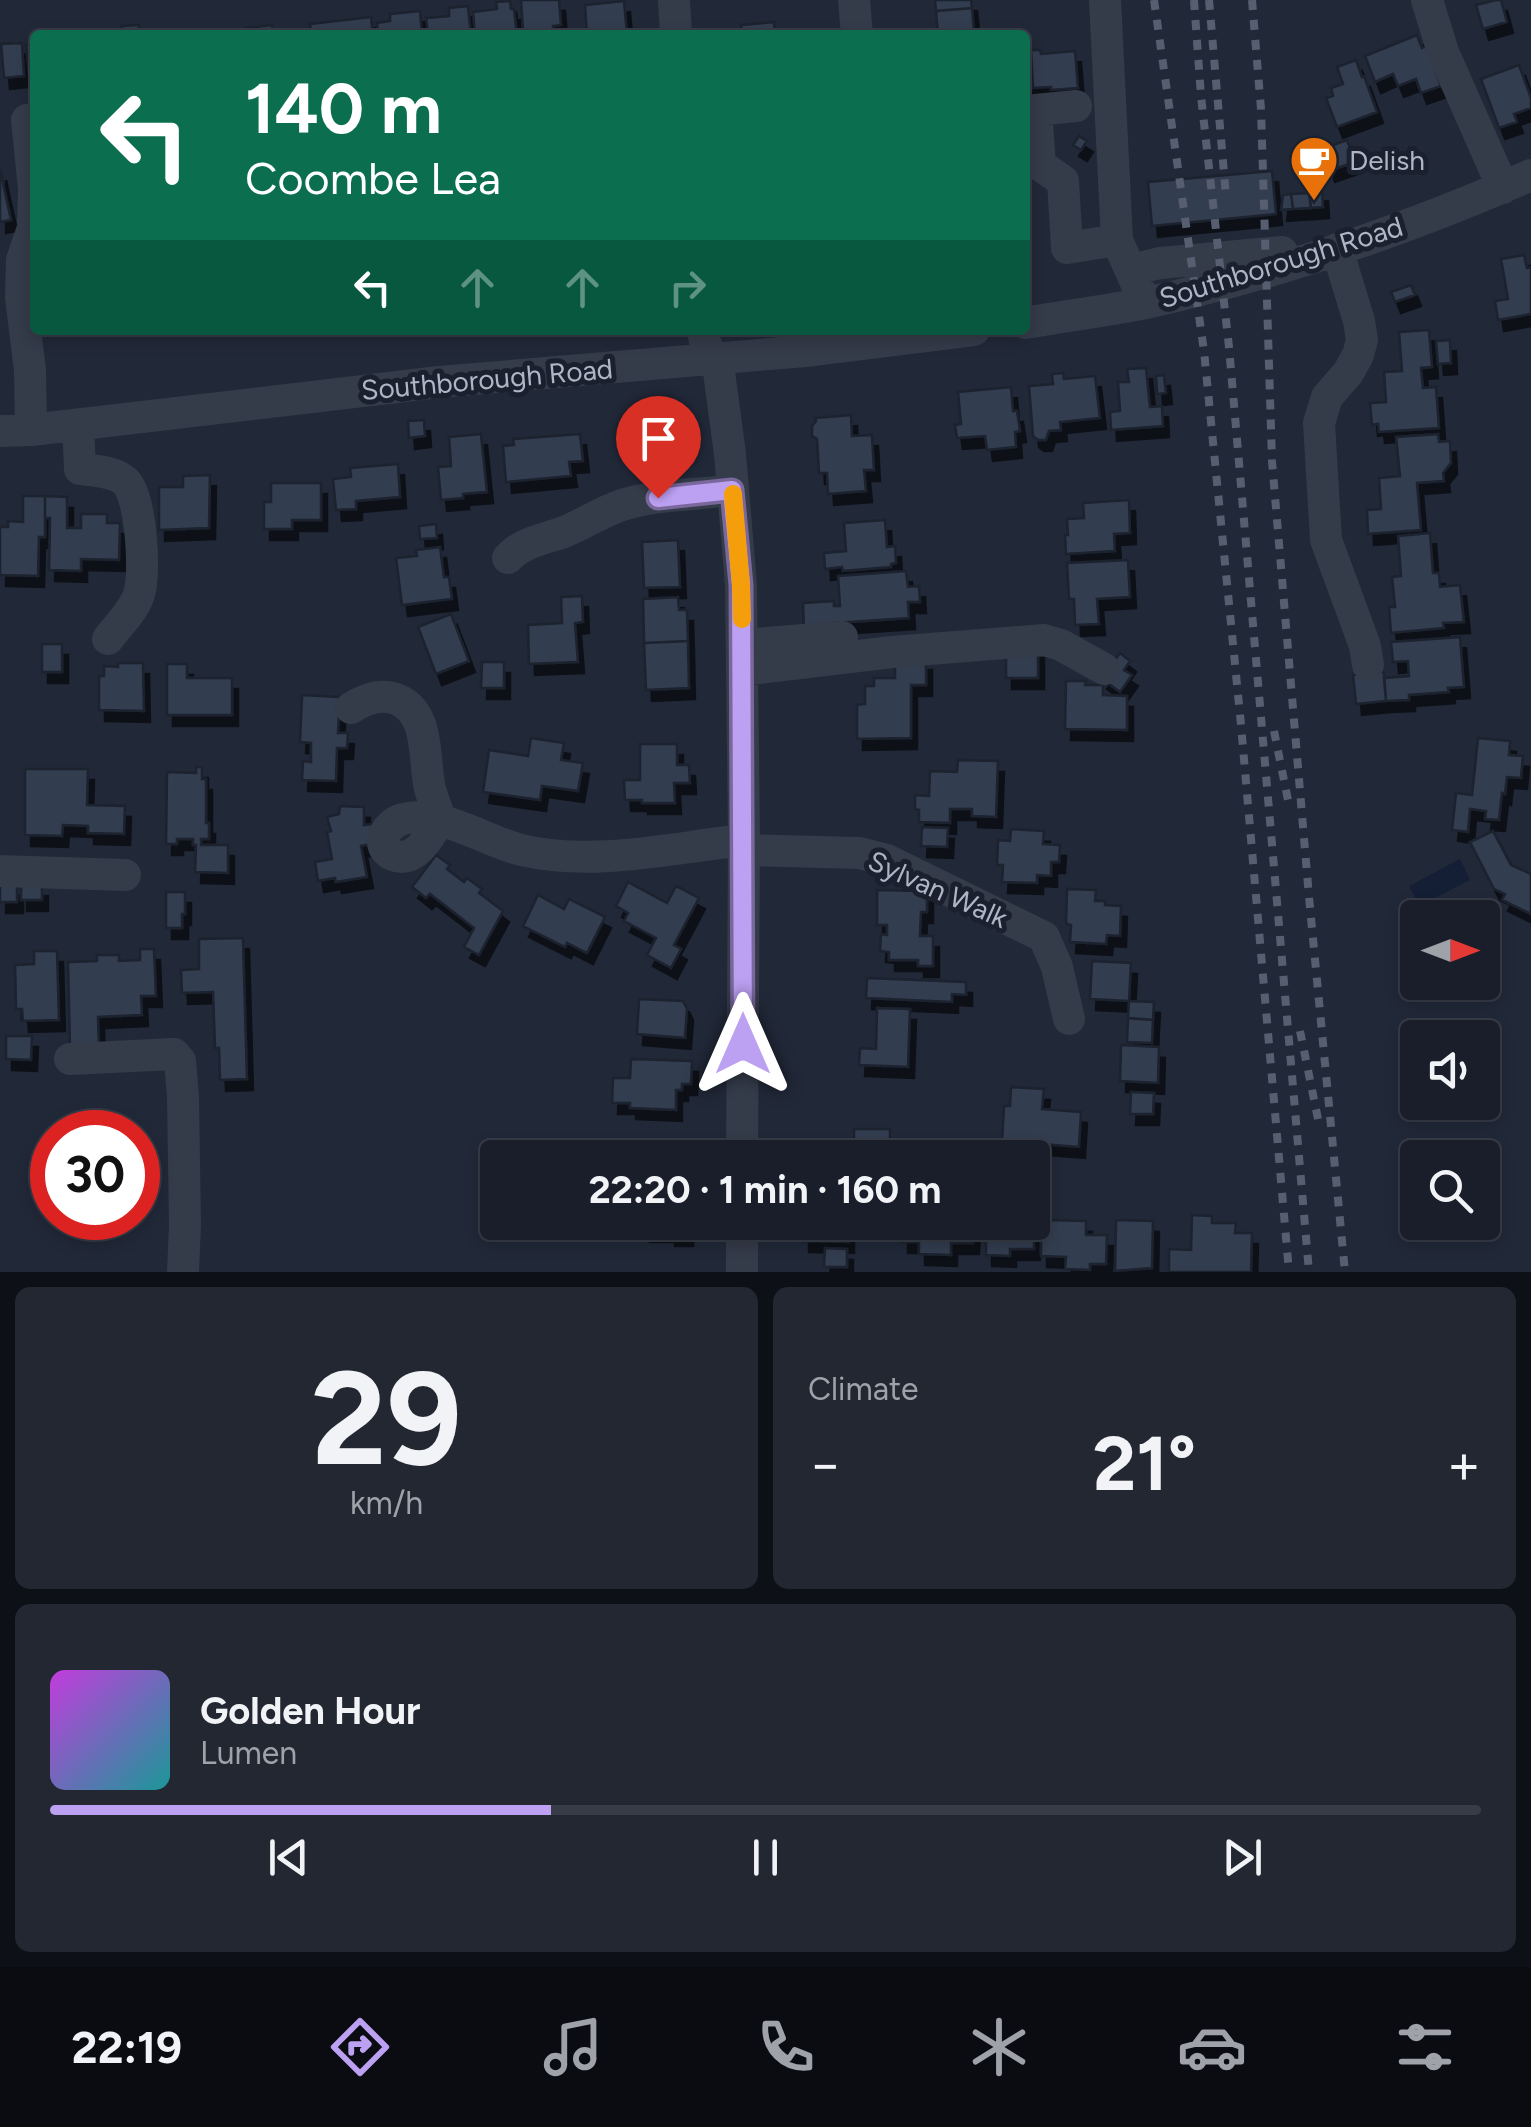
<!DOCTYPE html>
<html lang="en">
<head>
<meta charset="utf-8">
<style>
  :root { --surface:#191e2a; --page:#222732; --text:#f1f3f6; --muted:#9fa2a8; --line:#373c47; --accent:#bca0f2 }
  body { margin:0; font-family:Figtree,sans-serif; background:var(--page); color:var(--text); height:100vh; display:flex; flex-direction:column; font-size:38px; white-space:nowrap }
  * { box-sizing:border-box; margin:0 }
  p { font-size:32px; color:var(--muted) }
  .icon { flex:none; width:55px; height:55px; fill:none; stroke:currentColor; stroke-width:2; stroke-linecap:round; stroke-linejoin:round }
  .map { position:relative; height:1272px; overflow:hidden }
  .drawer { display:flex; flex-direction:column; gap:15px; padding:15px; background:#0e1017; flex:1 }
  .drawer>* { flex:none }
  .top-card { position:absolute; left:30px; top:30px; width:1000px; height:305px; border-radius:10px; box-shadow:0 5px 15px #0003,0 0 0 2px var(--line); background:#0b6e4f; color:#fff; overflow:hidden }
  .needle { width:65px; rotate:90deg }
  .buttons { position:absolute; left:1400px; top:900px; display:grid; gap:20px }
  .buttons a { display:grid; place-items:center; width:100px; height:100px; border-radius:10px; background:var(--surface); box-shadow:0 5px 15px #0003,0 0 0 2px var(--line); font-size:50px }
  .speed { position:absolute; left:30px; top:1110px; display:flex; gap:20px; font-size:50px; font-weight:700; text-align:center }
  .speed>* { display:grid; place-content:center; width:130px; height:130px; border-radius:50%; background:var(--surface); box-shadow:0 5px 15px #0003,0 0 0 2px var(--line); line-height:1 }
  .speed .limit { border:15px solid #d22; background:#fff; color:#111 }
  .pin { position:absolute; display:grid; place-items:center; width:85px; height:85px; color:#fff; margin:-102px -42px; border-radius:50% 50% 50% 0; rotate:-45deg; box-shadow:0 0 10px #0007 }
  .pin .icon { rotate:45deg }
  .me { position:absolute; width:110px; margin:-55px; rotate:0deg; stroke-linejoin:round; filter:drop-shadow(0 0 8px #0008) }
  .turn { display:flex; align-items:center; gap:35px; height:210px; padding:0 50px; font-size:45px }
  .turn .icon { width:130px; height:130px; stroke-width:2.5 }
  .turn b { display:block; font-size:70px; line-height:85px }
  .lanes { display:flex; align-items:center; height:95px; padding:0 50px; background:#0003; justify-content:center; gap:50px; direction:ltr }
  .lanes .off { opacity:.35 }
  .big { font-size:75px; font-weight:700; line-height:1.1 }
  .drawer .widget { flex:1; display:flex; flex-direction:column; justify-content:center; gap:15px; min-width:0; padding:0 35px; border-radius:15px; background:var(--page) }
  .drawer .dial { align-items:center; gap:0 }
  .dial b { font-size:130px; line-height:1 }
  .song { display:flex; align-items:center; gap:30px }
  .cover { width:120px; height:120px; border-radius:15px; background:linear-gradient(135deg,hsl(290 70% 55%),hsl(180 70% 35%)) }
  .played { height:10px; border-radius:5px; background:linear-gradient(90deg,var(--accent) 35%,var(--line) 35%) }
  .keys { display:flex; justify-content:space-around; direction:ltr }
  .heat { display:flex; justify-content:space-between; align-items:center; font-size:55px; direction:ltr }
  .drawer .tiles { flex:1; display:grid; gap:15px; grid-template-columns:1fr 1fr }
  .widget:last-child { grid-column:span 2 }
  .trip { position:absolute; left:480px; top:1140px; width:570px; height:100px; border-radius:10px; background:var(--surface); box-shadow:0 5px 15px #0003,0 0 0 2px var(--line); font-weight:700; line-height:100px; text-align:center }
  .dock { display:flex; height:160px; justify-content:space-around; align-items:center; background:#0a0c11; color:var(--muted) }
  .dock .icon { width:70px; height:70px }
  .dock .active { color:var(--accent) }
  .dock b { font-size:45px; color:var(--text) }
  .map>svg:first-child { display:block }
  .water { fill:#141f36 }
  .building { fill:#323c4f; stroke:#1c222f; stroke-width:2.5; filter:url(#shadow) }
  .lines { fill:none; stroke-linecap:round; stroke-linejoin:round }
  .minor { stroke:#343b49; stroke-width:32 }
  .rail { stroke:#565e70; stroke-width:8; stroke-dasharray:10 10; stroke-linecap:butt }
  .route-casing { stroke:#7a689d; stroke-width:25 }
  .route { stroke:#bca0f2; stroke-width:18 }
  .slow { stroke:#f59e0b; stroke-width:18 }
  .labels { text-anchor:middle; stroke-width:10; stroke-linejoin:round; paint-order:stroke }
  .poi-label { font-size:28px; fill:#afb5c5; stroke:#1a202d; text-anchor:start }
  .street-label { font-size:28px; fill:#afb5c5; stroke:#1a202d }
</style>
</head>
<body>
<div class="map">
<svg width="1531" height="1272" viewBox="0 0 1531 1272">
  <defs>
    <filter id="shadow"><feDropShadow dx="6" dy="11" stdDeviation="0" flood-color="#0009"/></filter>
  </defs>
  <rect width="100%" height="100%" fill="#212838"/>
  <path class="water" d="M1460,859L1470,880L1419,906L1409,886Z"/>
  <path class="building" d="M521,0H559L561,25L553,26V29L523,31Z
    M935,0H971L972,8L936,11Z
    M1496,0H1501L1507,22L1483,29L1476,5Z
    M510,1L511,9H514L517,35H475L473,12L497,9L496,2Z
    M624,1L627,34L587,35L585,5Z
    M468,6L471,35H428L426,18L449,16V8Z
    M972,8L974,32L938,35L936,11Z
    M420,11L422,35H378L377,23L390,21V14Z
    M371,17L373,35H311L310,24Z
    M774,22L775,35H742L741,25Z
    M139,25V35H122V26Z
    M272,25L273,35H234L247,33L246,28Z
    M1417,35L1422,48L1426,46L1441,86L1421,93L1416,79L1398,86L1393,74L1375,82L1365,56Z
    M22,43L24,76L4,78L1,44Z
    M26,45H35V75H29Z
    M1031,50H1040L1041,54L1075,51L1078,88L1051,90V87L1033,88Z
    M1356,60L1362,77L1364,76L1377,112L1337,127L1326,98L1333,96L1331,88L1343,84L1337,67Z
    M1519,65L1531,98V108L1514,114L1517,122L1499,128L1481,79Z
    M1025,67H1030L1031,86H1025Z
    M1079,136L1087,141L1081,150L1073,145Z
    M1347,140L1355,162L1329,171L1322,149Z
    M0,169L11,220L0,222Z
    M1272,171L1276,214L1152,226L1148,182Z
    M1322,190L1323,207L1311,208L1309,191Z
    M1309,193L1311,208L1293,209L1291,194Z
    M1291,194L1293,209L1281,210L1283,195Z
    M1524,255L1527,268L1531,267V314L1498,320L1495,301L1508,299L1501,259Z
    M1411,285L1415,295L1395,302L1391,292Z
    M1429,330L1432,367L1421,368L1423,388L1436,387L1439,428L1379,432L1378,424L1372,425L1370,403L1386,402L1384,372L1402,371L1399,332Z
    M1450,340L1451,363L1438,364L1436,341Z
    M1146,368L1150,407L1162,406L1163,426L1111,430L1110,412L1120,411L1118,382H1129L1127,369Z
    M1063,373L1064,379L1095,376L1100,418L1060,422L1061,430L1049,431L1046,440H1038L1033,436L1029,386L1053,384L1052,374Z
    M1164,375L1166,393L1157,394L1156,376Z
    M1011,387L1013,411H1017L1020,431L1015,432L1016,447L987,450L985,436L957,438L955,425L961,424L958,392Z
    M851,415L852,436L872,435L874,470H864L866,491L828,494L827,473H819L817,439L812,436V426L816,421L815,418Z
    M424,420L425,436L409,438L408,421Z
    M481,434L487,492L463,494V498L441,500L438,467L451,466L449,437Z
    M580,434L583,461L569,462L571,476L506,482L503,446L514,445L513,439Z
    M1438,434L1439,442L1450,441L1451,463L1443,473L1444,481L1417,483L1421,530L1368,534L1367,510L1381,509L1379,478L1400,476L1396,437Z
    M398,464L400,497L356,501V509L336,510L333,479L351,477L350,468Z
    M210,475L209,528L159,530V487H183V476Z
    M271,483H321V520H292V529H264V502H271Z
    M23,496H45V537H39L38,576L0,575V527H8V521L23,522Z
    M45,496L67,497V528H81V514H107V523H120L119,560L81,559V571L49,570L50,518H45Z
    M1129,500L1130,533L1114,534L1115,551L1066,554L1065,535H1068L1067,519L1084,518L1083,503Z
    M885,520L887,547L895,546L896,563L891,564V567L843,571L842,567L825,569L824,553L846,551L844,523Z
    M436,524L437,538L420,539L419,526Z
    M1430,533L1433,573H1439L1440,587L1460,585L1464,622L1443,623L1444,628L1391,633L1389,607H1395L1392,577L1401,576L1398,536Z
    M678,540L680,587L644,588L642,542Z
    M440,547L444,577H449L452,599L402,605L396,558L417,556L416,550Z
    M1128,560L1130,597L1097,599L1099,624L1075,625L1074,599H1069L1067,563Z
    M906,571L908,587L919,586L920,602H908L909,618L835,623L804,630L803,603L834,601V606H840L838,576Z
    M582,596L583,622L575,623L578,662L529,664L528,625L562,623L561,597Z
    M678,597L679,610H687L688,641L644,643L643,599Z
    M451,614L469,661L436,674L418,627Z
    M1460,637L1464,687L1448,688L1449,692L1409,695V700L1386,701L1384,678L1409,676L1408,661L1393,662L1391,642Z
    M688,641L689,688L646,690L644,643Z
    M42,644H62V672H42Z
    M1006,647H1038V678H1006Z
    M1120,653L1130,661L1124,670L1132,675L1120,692L1101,678Z
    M895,659H926V685H911V738L857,739V705L865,704V686H874V678H895Z
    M482,662H504V688H481Z
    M118,663H143L144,711L99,710V676H104V666L118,667Z
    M167,664H187V678H232V715H167Z
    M1384,672L1386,701L1356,704L1353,675Z
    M1066,681H1086L1085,685H1103V695L1127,696V730L1065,729Z
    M302,695L340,697L338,733H348L347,748H337L336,781L302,780L303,761L311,762V743L300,742Z
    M531,738L564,743L561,760L583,763L578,791L542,786L540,800L483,792L489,750L528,756Z
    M1478,738L1510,741L1509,755L1523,756L1521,778L1507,777L1505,794L1502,793L1499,820L1485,819L1486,811L1470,809L1468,832L1452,830L1456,793L1472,795Z
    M640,744H677V765H689L690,783H674L675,803H642V800H625L624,780H640Z
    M958,760L998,761L996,817L972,816V809H950V823L919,822V810L915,809V795L929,796L930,771L957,772Z
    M196,767H202V779H206V823H209V839H201V845H228V873L195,872L196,845H193V839H177V844H166L167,772L196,773Z
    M25,769H88L87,805L125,806L124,834L88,833V826L63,825L62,836L25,835Z
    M340,806L364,807V825L373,824L376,843L361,846L367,877L336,882L335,878L318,881L315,862L332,859L327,832L331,831L327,817L339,814Z
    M922,827L948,828L947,847L921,846Z
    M1011,829L1044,831L1043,844L1060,845L1059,862H1051V876L1037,875V883L1002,882L1003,865H997L998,840L1010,841Z
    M1493,831L1511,865L1531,874V914L1502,900L1505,894L1494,889L1470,842Z
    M436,855L450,865L447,869L464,882L467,878L482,889L479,893L503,911L479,955L464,947L474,928L430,894L426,898L412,887Z
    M628,882L667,903L676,886L699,898L674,945L681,949L671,968L647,955L656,938L624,921L628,913L616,906Z
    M0,884L17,885V902H0Z
    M21,885H42V900H21Z
    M1067,889L1096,890L1095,901H1105V905L1121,906L1120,936L1107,935L1106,944L1070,942L1071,925L1066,924Z
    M877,890L927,891V912H921L920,936H933V966H918V960H889V952L880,951L881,934L887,935V925H877Z
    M166,892H185V914H182V928H166Z
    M538,895L564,909L569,899L605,917L587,953L567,943L565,947L523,926Z
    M243,938L247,1079L220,1080L219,1048H215L213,992L182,993L181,970L199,969V939Z
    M140,949H154L156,996H141L142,1015L98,1017L99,1048L70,1049L68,962L97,961V955H119V961L140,960Z
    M34,951H57L59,1020L23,1021L22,1009H16L15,965L34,964Z
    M1092,961L1131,963L1129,1001L1090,999Z
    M867,978L966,982V995L952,994V1002L866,998Z
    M639,999L683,1001L687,1009L685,1038L637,1034Z
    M1129,1001L1154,1002L1153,1020L1128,1018Z
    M877,1008L910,1009L908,1067L859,1065L860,1048L876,1049Z
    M1128,1018L1153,1020L1152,1043L1127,1042Z
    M6,1036H32L31,1060L6,1059Z
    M1121,1045L1159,1047L1158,1083L1120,1081Z
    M631,1059L692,1061L691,1084H682V1090H676V1110L630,1108V1103H612L613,1078H630Z
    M1011,1087L1044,1089L1042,1109L1081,1112L1079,1147L1002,1141L1004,1106H1010Z
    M1131,1092L1154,1093L1153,1114H1130Z
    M854,1129H890V1158H854Z
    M1032,1195H1035L1034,1249H1010V1256L986,1255V1222H1032Z
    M1192,1215L1212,1216V1223H1236L1235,1233H1252L1251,1272H1169V1249L1191,1250Z
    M1050,1220L1086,1221V1235H1107L1106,1264H1090V1270L1065,1269L1066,1257L1041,1256V1226L1049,1227Z
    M1116,1220L1153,1221L1152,1268L1115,1271Z
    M644,1222H688L687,1235H669V1231H644Z
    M795,1222H848V1242L803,1241V1226H795Z
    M902,1222H974L973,1243H951V1255L919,1254V1242H902Z
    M825,1248L847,1249V1267H824Z"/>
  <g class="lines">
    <path class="minor" d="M674,0L676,35
      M854,0L857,35
      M1105,0L1117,240L1145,303
      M1427,0L1443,52L1503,188
      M1076,106L1036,110L1040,165L1063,181L1067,248L1117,240
      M27,120L34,189L33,228L22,260L21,298L30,370L31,430
      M1337,249L1359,321L1362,340L1358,355L1348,373L1327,397L1319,423L1326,540L1365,646L1368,665
      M1131,270L1160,263L1282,252
      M1025,323C1065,316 1106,311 1146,303C1277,274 1408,229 1531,175
      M703,330L705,342L719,372L730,454L741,585L744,840L742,1158
      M78,425L80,469C94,471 114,471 125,481C141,495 146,573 139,594C134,611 118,625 108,639
      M0,431L31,430L439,382L805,351L974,330
      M508,558C522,542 545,539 564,532C584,524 601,512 622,505C657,494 696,495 732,490
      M742,645L842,637
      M742,670L892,652L1044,640L1061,645L1104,669
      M351,708C365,699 380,693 396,699C431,712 423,759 430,789C433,799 437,809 440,819
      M440,819C431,833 418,862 396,856C373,850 384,824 403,819C437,809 486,841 521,850C594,867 670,848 744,840
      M744,850L859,853L887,860L1044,937L1057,967L1069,1019
      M0,871L125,875
      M70,1059L174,1054L180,1061L183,1097L185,1225L183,1272
      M742,1222V1272"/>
    <path class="rail" d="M1154,0L1204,351L1241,725L1289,1272
      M1194,0L1201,96L1229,347L1309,1272
      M1209,0L1226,196
      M1252,0L1261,109L1272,461L1309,897L1345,1272
      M1274,731L1289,805
      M1300,1031L1318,1119"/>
  </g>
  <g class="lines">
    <g class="route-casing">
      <path id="route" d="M658,498L732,490L741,585L743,1044"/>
    </g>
    <use href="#route" class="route"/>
    <path class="slow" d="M733,494L741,585L742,619"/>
  </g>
  <defs>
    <g id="cafe-pin" transform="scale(2.5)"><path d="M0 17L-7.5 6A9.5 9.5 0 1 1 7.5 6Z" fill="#e8710a" stroke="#1a202d"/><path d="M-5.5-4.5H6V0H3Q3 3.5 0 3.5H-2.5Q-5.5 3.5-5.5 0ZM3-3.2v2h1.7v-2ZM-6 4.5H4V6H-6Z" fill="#fff"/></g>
  </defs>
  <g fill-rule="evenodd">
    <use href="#cafe-pin" x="1314" y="160"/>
  </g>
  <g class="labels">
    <g class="poi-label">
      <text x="1349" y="170">Delish</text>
    </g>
    <g class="street-label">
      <text transform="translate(1281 262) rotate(-17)" y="10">Southborough Road</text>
      <text transform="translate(487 379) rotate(-5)" y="10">Southborough Road</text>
      <text transform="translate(938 889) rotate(24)" y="10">Sylvan Walk</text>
    </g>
  </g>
</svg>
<div class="buttons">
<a><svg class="needle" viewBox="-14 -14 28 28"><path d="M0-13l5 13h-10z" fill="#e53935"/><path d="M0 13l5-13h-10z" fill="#9fa2a8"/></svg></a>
<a><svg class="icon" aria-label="sound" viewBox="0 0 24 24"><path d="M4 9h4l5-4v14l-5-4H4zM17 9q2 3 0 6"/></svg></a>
<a><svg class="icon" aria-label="search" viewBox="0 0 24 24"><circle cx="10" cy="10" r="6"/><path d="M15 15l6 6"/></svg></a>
</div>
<div class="speed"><div class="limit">30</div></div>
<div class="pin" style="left:658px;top:498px;background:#d93025"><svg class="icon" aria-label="arrive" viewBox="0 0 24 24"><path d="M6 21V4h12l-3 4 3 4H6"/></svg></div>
<svg class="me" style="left:743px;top:1044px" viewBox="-20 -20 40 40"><path d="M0-17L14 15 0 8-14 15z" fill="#bca0f2" stroke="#fff" stroke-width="4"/></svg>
<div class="trip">22:20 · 1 min · 160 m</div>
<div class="top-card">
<div class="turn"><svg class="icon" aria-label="left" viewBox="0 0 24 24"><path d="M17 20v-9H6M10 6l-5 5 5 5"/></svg><div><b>140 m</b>Coombe Lea</div></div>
<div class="lanes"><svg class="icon" aria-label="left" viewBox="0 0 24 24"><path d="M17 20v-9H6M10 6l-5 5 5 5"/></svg><svg class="icon off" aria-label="ahead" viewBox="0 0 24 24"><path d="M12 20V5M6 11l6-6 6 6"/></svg><svg class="icon off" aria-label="ahead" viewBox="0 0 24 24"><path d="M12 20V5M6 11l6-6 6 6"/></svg><svg class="icon off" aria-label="right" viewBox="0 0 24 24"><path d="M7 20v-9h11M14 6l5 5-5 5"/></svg></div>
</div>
</div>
<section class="drawer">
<div class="tiles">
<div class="widget dial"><b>29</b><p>km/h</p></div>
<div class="widget"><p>Climate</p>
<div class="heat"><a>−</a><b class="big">21°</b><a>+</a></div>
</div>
<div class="widget">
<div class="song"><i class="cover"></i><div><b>Golden Hour</b><p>Lumen</p></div></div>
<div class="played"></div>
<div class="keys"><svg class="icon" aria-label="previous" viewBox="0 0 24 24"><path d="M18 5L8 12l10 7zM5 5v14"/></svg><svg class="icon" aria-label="pause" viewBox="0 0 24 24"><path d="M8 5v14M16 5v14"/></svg><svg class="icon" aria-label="next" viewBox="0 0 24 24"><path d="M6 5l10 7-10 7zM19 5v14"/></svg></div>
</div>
</div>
</section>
<nav class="dock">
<b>22:19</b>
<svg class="icon active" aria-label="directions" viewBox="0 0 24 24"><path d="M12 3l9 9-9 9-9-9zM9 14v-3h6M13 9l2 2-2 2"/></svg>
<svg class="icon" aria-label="music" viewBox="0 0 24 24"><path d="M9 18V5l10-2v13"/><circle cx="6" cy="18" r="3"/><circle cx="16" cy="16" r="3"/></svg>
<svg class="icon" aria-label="phone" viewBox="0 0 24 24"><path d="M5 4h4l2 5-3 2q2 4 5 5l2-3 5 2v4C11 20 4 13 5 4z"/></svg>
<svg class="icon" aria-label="climate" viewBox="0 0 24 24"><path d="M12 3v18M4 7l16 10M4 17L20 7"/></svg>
<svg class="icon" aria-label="car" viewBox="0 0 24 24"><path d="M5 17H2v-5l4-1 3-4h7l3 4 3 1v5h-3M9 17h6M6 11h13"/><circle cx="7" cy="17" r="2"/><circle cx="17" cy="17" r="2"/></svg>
<svg class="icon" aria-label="filters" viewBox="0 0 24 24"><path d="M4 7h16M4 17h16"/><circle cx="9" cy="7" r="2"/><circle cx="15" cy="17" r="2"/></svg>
</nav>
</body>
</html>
